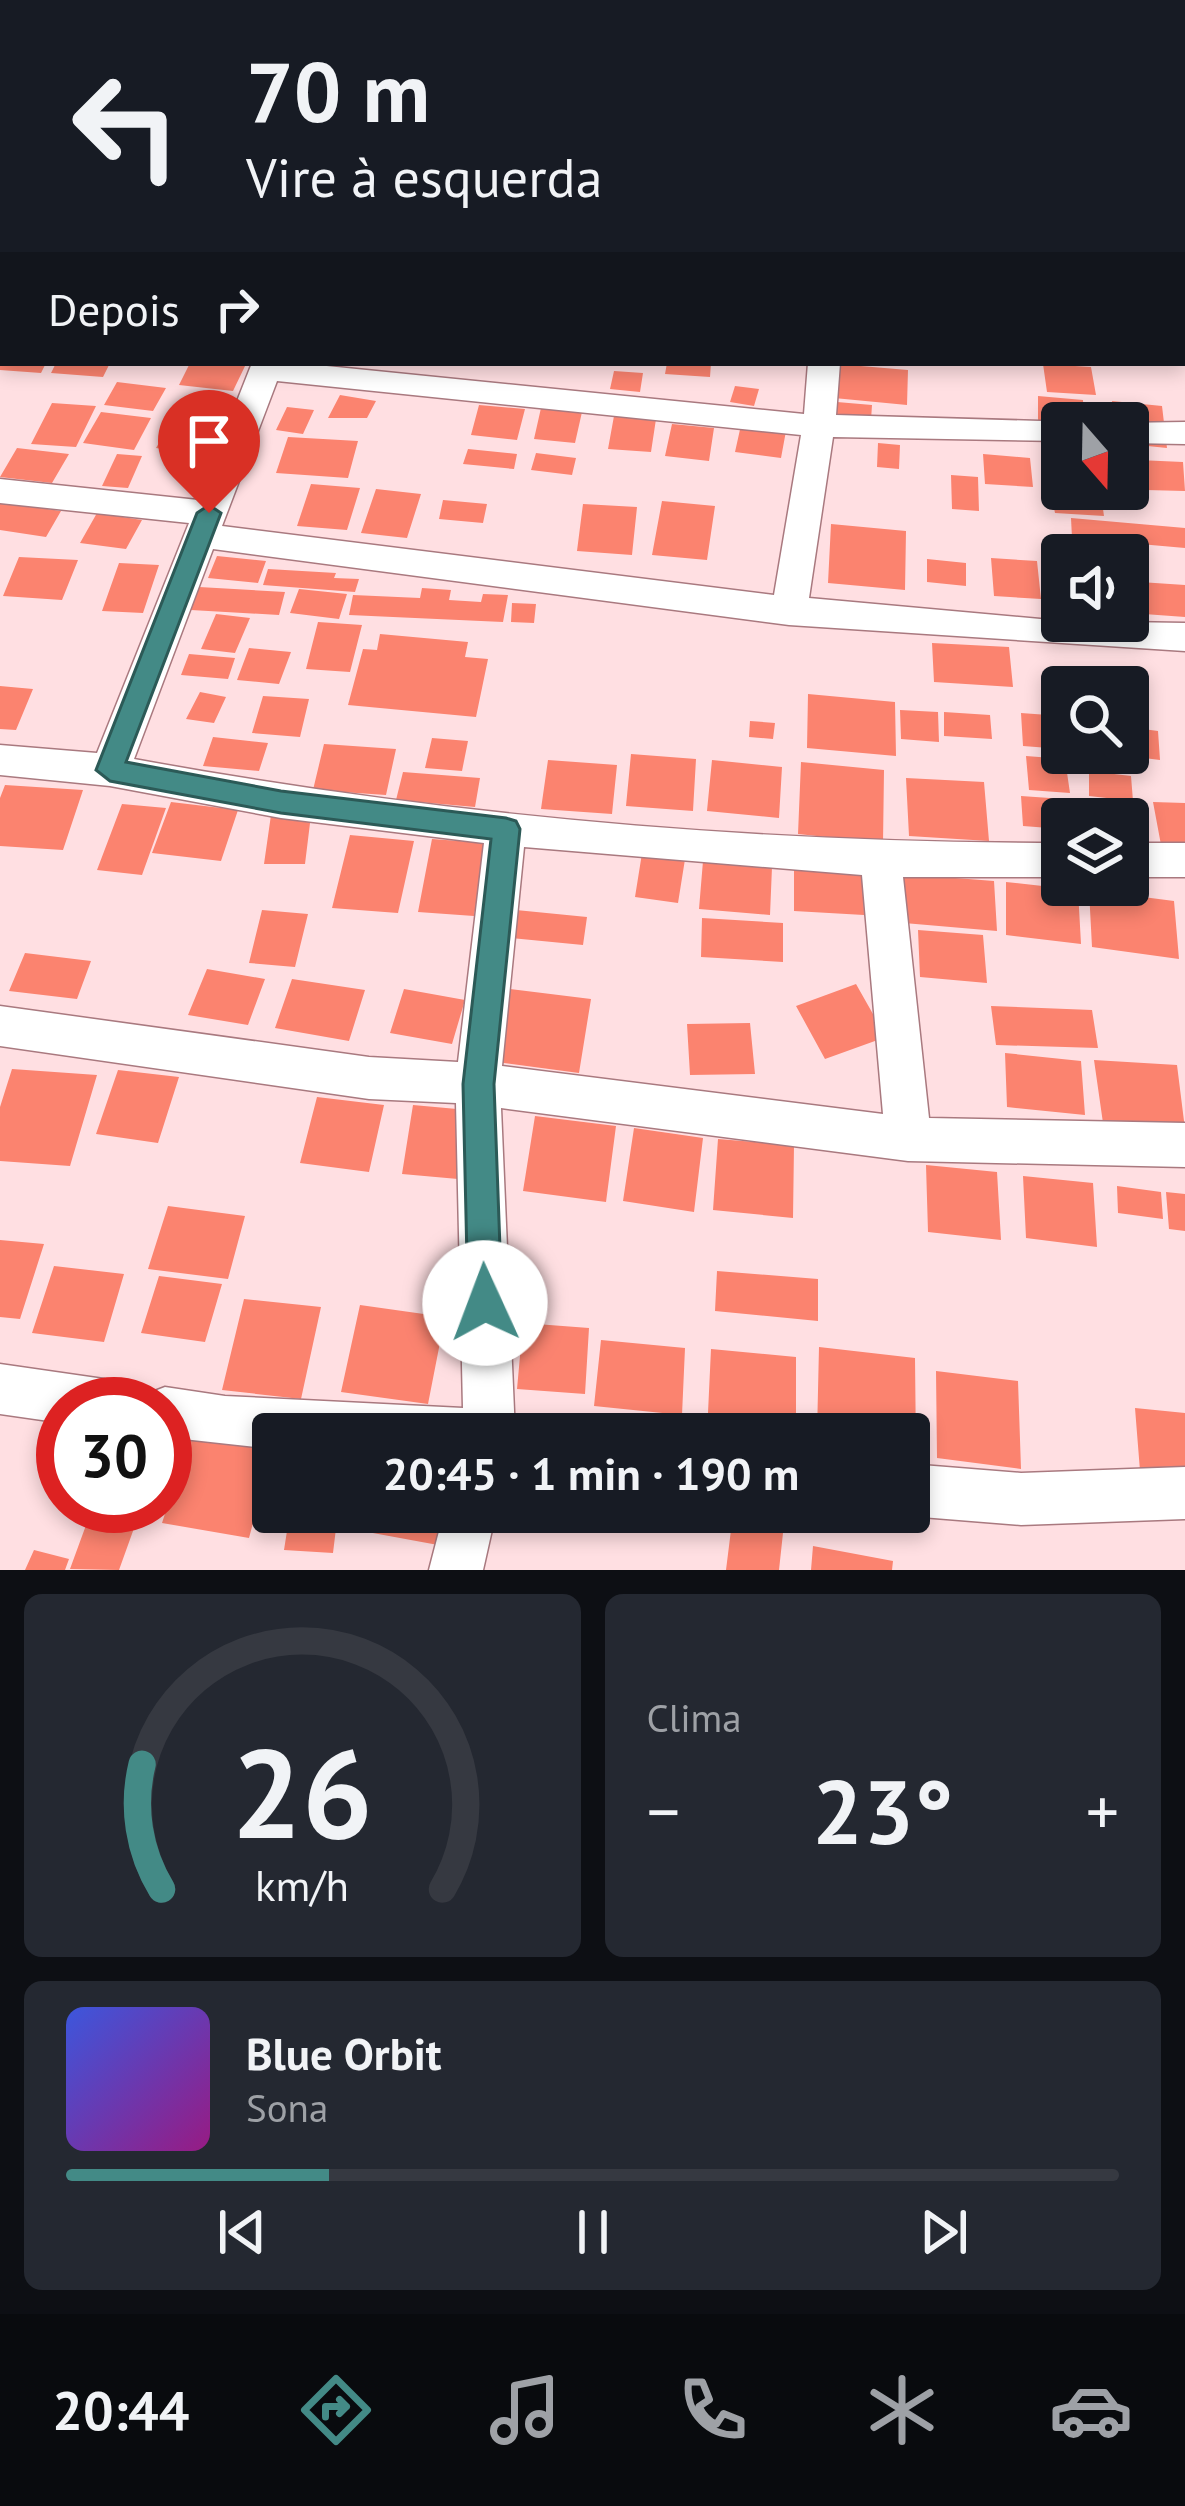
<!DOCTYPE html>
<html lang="pt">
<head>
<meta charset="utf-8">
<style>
  :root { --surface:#171b24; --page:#242831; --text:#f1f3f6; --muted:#9ea1a6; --line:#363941; --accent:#438a86 }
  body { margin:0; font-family:"PT Sans",sans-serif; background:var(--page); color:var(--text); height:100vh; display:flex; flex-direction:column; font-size:45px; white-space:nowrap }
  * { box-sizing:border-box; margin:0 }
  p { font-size:39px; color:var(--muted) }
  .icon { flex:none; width:66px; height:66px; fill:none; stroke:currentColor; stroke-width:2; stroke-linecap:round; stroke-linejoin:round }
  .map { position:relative; height:1570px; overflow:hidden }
  .details { display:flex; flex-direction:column; gap:24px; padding:24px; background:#0d0f14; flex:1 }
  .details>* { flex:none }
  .banner { position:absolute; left:0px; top:0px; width:1185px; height:366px; box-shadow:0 6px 18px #0003; background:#171b24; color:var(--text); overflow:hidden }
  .needle { width:78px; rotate:160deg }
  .fabs { position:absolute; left:1041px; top:402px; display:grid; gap:24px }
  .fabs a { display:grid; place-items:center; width:108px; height:108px; border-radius:12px; background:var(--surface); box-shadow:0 6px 18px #0003; font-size:60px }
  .speed { position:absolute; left:36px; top:1377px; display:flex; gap:24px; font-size:60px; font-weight:700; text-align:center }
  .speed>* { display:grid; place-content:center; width:156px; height:156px; border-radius:50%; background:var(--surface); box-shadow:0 6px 18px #0003; line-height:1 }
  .speed .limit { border:18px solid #d22; background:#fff; color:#111 }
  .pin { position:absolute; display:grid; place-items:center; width:102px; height:102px; color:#fff; margin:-123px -51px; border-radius:50% 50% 50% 0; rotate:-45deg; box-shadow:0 0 12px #0007 }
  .pin .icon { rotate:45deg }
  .me { position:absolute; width:132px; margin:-66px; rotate:358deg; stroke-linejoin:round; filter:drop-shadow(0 0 9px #0008) }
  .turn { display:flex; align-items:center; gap:42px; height:252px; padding:0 48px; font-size:54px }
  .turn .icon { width:156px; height:156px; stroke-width:2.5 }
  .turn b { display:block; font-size:84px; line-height:102px }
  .then { display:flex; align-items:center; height:114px; padding:0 48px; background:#0003; gap:24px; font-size:45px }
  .big { font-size:90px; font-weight:800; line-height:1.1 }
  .details .card { flex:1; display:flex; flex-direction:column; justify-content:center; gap:18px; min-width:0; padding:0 42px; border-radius:18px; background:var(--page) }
  .details .dial { align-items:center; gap:0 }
  .dial svg { height:312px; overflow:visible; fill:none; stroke:var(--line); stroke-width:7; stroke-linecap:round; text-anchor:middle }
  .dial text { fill:var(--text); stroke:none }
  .song { display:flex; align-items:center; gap:36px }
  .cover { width:144px; height:144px; border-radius:18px; background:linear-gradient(135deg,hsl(230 70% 55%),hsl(310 70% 35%)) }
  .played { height:12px; border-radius:6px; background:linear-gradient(90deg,var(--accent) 25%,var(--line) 25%) }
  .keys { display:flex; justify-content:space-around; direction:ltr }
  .heat { display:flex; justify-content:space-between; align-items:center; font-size:66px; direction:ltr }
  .details .tiles { flex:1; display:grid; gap:24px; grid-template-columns:1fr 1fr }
  .card:last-child { grid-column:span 2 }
  .trip { position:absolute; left:252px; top:1413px; width:678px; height:120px; border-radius:12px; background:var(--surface); box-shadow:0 6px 18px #0003; font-weight:800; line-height:120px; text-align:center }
  .tabs { display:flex; height:192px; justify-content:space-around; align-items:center; background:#090b0e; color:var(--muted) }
  .tabs .icon { width:84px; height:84px }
  .tabs .current { color:var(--accent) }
  .tabs b { font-size:54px; color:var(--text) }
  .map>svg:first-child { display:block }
  .building { fill:#fb836f }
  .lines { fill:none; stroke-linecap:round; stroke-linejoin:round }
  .minor-casing { stroke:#a9797f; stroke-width:3 }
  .tertiary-casing { stroke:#a9797f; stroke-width:3 }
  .minor { fill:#fff; fill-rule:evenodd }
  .tertiary { fill:#fff; fill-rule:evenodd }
  .route { fill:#438a86; stroke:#2c5a57; stroke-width:3 }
</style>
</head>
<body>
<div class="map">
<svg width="1185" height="1570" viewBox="0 0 1185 1570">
  <rect width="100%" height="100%" fill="#ffdfe2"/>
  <path class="building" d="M0,363H46L41,373L0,370Z
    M56,363H110L103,377L51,373Z
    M190,363H235L246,364L233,391L179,385Z
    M667,363H711L710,377L665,374Z
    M837,364L908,370L907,405L834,398Z
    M1043,364L1091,367L1096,395L1047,392Z
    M614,371L643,373L640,392L610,389Z
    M117,382L166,388L153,411L104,405Z
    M735,386L759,389L754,406L730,402Z
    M340,395L376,401L367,418H328Z
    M1038,396L1083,400L1084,423L1038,422Z
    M1112,401L1162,406L1167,448L1128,444V423H1114Z
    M837,402L872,405L871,420L836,417Z
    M52,403L96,406L76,447L31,444Z
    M180,404L223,410L215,424L172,418Z
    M479,405L525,409L517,440L471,435Z
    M287,407L314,410L303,434L276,430Z
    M541,408L582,412L575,443L534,439Z
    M101,412L151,418L134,450L83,443Z
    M614,416L656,419L651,452L608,449Z
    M172,421L211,427L196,454L156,448Z
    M672,424L714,428L709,461L665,456Z
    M741,425L786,431L781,458L735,452Z
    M288,437L358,441L348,478L276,473Z
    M878,443L900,445L899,469L877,467Z
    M17,448L69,454L52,483L0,477Z
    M468,449L517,454L514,469L463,464Z
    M536,453L576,458L572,475L531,470Z
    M117,454L142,456L128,488L102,486Z
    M983,454L1030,458L1033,487L985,484Z
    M1043,458L1062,460V488L1046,486Z
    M1138,460L1183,462L1185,491L1146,490Z
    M951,475L978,477L979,511L952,509Z
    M311,484L360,488L347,530L297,526Z
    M376,489L421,494L407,538L361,533Z
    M1051,494L1101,495L1104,516L1055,513Z
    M443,500L487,504L483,523L439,519Z
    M662,501L715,506L707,560L652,555Z
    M0,502L61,511L46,537L0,530Z
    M583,504L637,507L632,555L577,551Z
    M97,513L142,520L126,549L80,543Z
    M1071,518L1185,528V548L1072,538Z
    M831,524L906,531L905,590L828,583Z
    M217,556L266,561L258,583L208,578Z
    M19,557L78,560L62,600L3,596Z
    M991,558L1037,561L1041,599L994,596Z
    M927,559L966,563V586L927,582Z
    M119,563L159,565L143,613L102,611Z
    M268,569L336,573L334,578L359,579L355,592L263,585Z
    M1140,582L1185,585V617L1144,614Z
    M199,587L285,592L279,615L191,610Z
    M422,588L451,590L449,600L481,602L483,594L508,595L503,622L349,615L353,595L420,598Z
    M299,589L347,594L339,619L290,613Z
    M512,603L536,604L534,623L511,622Z
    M216,614L250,618L235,653L201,649Z
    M318,622L362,625L350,672L306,669Z
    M380,634L468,642L465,657L488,659L476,717L348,705L363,649L377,650Z
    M932,643L1009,647L1013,687L934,682Z
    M249,648L291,652L279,684L237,680Z
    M189,654L235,658L228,679L181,675Z
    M1103,669L1134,676L1131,704L1128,687H1100Z
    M0,686L33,689L16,730L0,729Z
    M200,692L226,697L214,723L186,719Z
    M808,694L895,702L896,756L807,748Z
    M263,696L309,699L300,737L252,733Z
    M900,710L938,712L939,742L901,739Z
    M944,712L990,715L992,739L944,736Z
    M1021,713L1062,716V749L1023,746Z
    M750,721L775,723L773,739L749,737Z
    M1128,727L1158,731L1160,760L1128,756Z
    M213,737L268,743L259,771L203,766Z
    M432,738L468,741L462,771L425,768Z
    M324,744L396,749L386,795L313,790Z
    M631,754L696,759L693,811L626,806Z
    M1026,756L1065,759L1070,793L1029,790Z
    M548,760L617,765L612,814L541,809Z
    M712,760L782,767L779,818L707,811Z
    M801,762L884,770L883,843L798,834Z
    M1089,771L1131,776L1133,801L1089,796Z
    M403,772L480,778L475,807L396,800Z
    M906,778L984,782L989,841L909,836Z
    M5,785L83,790L63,850L0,846V798Z
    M1021,796L1064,799L1062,829L1023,826Z
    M171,802L238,810L221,861L152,853Z
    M1087,802L1145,808L1149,841L1128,839V819H1089Z
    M1153,802L1185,803V861H1164Z
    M122,804L166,808L142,875L97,870Z
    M271,815H311L305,864H264Z
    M350,835L414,841L398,913L332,908Z
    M432,839L486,843L474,916L418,912Z
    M643,847L686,853L678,903L635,897Z
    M703,861L772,867L770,915L699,909Z
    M794,866L863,870L864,915L794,911Z
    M904,874L994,881L997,931L904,923Z
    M1006,882L1078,890L1081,944L1006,935Z
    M1089,890L1174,901L1179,959L1092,947Z
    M262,910L308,914L295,967L249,963Z
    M516,910L587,917L583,945L511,938Z
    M702,918L783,923V962L701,957Z
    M918,930L983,935L987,983L920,977Z
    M25,953L91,961L77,999L9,991Z
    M207,969L265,979L248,1025L188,1015Z
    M292,979L365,990L349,1041L275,1028Z
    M856,984L886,1037L825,1059L796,1006Z
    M404,989L465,1000L452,1044L390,1033Z
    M510,989L591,999L579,1073L496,1062Z
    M991,1006L1092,1010L1098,1048L996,1045Z
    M750,1023L755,1074L690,1075L687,1024Z
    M1005,1053L1081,1061L1085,1115L1007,1107Z
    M1094,1060L1177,1065L1185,1129L1103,1123Z
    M12,1069L97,1075L70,1166L0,1161V1107Z
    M118,1070L179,1077L158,1143L96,1134Z
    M317,1097L384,1105L369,1172L300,1163Z
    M413,1105L468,1110L458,1179L402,1174Z
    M535,1116L616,1126L606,1202L523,1191Z
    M634,1128L703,1138L694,1212L623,1201Z
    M718,1139L794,1145L793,1218L713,1210Z
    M926,1165L997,1172L1001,1240L928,1232Z
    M1023,1176L1093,1183L1097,1247L1026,1238Z
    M1117,1186L1161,1192L1163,1219L1118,1213Z
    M1166,1192L1185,1194V1231L1169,1229Z
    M168,1206L245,1216L228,1279L148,1269Z
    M0,1240L44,1244L20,1319L0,1317Z
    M54,1266L124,1274L104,1342L32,1333Z
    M717,1271L818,1279V1321L715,1311Z
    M159,1276L222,1284L205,1342L141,1333Z
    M244,1299L321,1307L301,1399L222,1390Z
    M360,1305L445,1317L428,1404L341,1392Z
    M523,1323L589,1328L585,1394L517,1389Z
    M601,1340L685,1348L682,1415L594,1406Z
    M819,1347L915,1358L916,1452H909V1434H817Z
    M711,1349L796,1357V1434H707Z
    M936,1371L1018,1381L1021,1469L937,1458Z
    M1135,1408L1185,1413V1500L1142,1496Z
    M191,1433L273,1448L249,1538L162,1523Z
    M93,1506H142L119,1570L70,1569Z
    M290,1512H338L333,1553L284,1550Z
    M355,1512H444L438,1545L351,1529Z
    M732,1522L783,1533L779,1570H726Z
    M813,1546L893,1561L892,1570H811Z
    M34,1550L69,1559L65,1570H25Z"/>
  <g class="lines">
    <g class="minor-casing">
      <path id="minor" d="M629,0H653V3H629Z
        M746,0H770V3H746Z
        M882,0H906V3H882Z
        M0,277L3,278V296L0,295Z
        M1182,331H1185V351H1182Z
        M252,363H297L804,414L808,363H840L836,415L1073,422L1062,423V441L833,437L809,598L1062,621L1185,623V651L789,625L213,549L134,759C439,815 752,843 1062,843V877H903L929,1118L1185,1123V1167L908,1161L501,1108L515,1434H273V1449L165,1437V1404H143L147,1394L165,1387L225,1396L463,1408L456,1103L369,1099L0,1046V1006L369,1057L458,1062L484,843L281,818L110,786L0,775V745L97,753L189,523L0,503V479L198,500ZM277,381L801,435L774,595L222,526ZM524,847L862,875L883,1114L502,1066Z
        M1185,422V444L1128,443V423H1121Z
        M1128,843H1185V877H1128Z
        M0,1364L104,1379L122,1386L129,1404H63V1423L0,1414Z
        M909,1464L1021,1473L1185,1467V1519L1021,1525L909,1516L899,1512H909Z
        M444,1512H496L483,1570H429Z"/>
    </g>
    <g class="tertiary-casing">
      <path id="tertiary" d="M1134,0H1164V3H1134Z
        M1182,166L1185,167V202H1182Z"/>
    </g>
    <use href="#minor" class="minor"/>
    <use href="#tertiary" class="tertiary"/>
  </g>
  <path class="route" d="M209,505L221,513L126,762L281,791L506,818L516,821L520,829L494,1084L502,1303L497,1315L485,1320L473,1315L468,1303L463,1084L491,839L281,813L110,781L96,770L197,513Z"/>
</svg>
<div class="fabs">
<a><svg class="needle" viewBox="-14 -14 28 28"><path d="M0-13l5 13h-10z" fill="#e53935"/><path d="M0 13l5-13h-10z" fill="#9ea1a6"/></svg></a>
<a><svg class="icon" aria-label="sound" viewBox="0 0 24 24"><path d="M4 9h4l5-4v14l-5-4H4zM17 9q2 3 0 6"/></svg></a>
<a><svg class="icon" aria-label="search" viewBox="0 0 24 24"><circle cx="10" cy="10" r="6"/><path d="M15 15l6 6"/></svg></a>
<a><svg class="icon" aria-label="layers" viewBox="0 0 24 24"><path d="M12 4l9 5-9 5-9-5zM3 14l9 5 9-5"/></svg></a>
</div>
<div class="speed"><div class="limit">30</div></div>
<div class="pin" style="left:209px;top:513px;background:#d93025"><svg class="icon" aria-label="arrive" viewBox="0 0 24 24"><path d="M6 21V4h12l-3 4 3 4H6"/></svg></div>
<svg class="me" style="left:485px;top:1303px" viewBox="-20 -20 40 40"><circle r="19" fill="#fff"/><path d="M0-13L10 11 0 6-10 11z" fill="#438a86"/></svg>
<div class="trip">20:45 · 1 min · 190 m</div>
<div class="banner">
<div class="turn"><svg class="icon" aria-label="left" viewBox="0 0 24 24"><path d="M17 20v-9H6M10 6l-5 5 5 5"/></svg><div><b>70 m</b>Vire à esquerda</div></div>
<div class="then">Depois<svg class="icon" aria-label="right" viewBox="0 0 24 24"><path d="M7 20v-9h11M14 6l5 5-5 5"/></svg></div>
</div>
</div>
<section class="details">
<div class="tiles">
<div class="card dial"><svg viewBox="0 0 100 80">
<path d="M14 69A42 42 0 1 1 86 69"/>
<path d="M14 69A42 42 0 0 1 9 37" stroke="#438a86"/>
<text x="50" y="56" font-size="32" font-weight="700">26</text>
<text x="50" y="72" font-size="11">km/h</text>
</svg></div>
<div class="card"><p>Clima</p>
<div class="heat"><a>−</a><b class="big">23°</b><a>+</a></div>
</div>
<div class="card">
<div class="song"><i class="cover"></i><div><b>Blue Orbit</b><p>Sona</p></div></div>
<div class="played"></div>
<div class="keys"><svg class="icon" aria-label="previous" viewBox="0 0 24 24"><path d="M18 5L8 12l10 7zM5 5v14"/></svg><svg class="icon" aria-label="pause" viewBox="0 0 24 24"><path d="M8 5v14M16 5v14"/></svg><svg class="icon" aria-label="next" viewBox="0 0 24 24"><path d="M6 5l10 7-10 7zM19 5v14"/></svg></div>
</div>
</div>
</section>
<nav class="tabs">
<b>20:44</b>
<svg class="icon current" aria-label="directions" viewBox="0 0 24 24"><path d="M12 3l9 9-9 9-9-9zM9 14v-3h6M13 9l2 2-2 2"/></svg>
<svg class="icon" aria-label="music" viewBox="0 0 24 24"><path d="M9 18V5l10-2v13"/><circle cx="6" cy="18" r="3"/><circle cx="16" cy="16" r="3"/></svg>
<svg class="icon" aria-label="phone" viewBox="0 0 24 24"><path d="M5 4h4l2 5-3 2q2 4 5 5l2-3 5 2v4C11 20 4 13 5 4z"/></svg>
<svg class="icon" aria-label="climate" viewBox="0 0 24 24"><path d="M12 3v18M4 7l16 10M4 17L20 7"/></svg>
<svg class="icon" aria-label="car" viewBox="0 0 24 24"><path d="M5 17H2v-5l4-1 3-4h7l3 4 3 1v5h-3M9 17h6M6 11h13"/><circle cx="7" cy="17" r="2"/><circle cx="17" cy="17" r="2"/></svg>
</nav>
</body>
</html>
